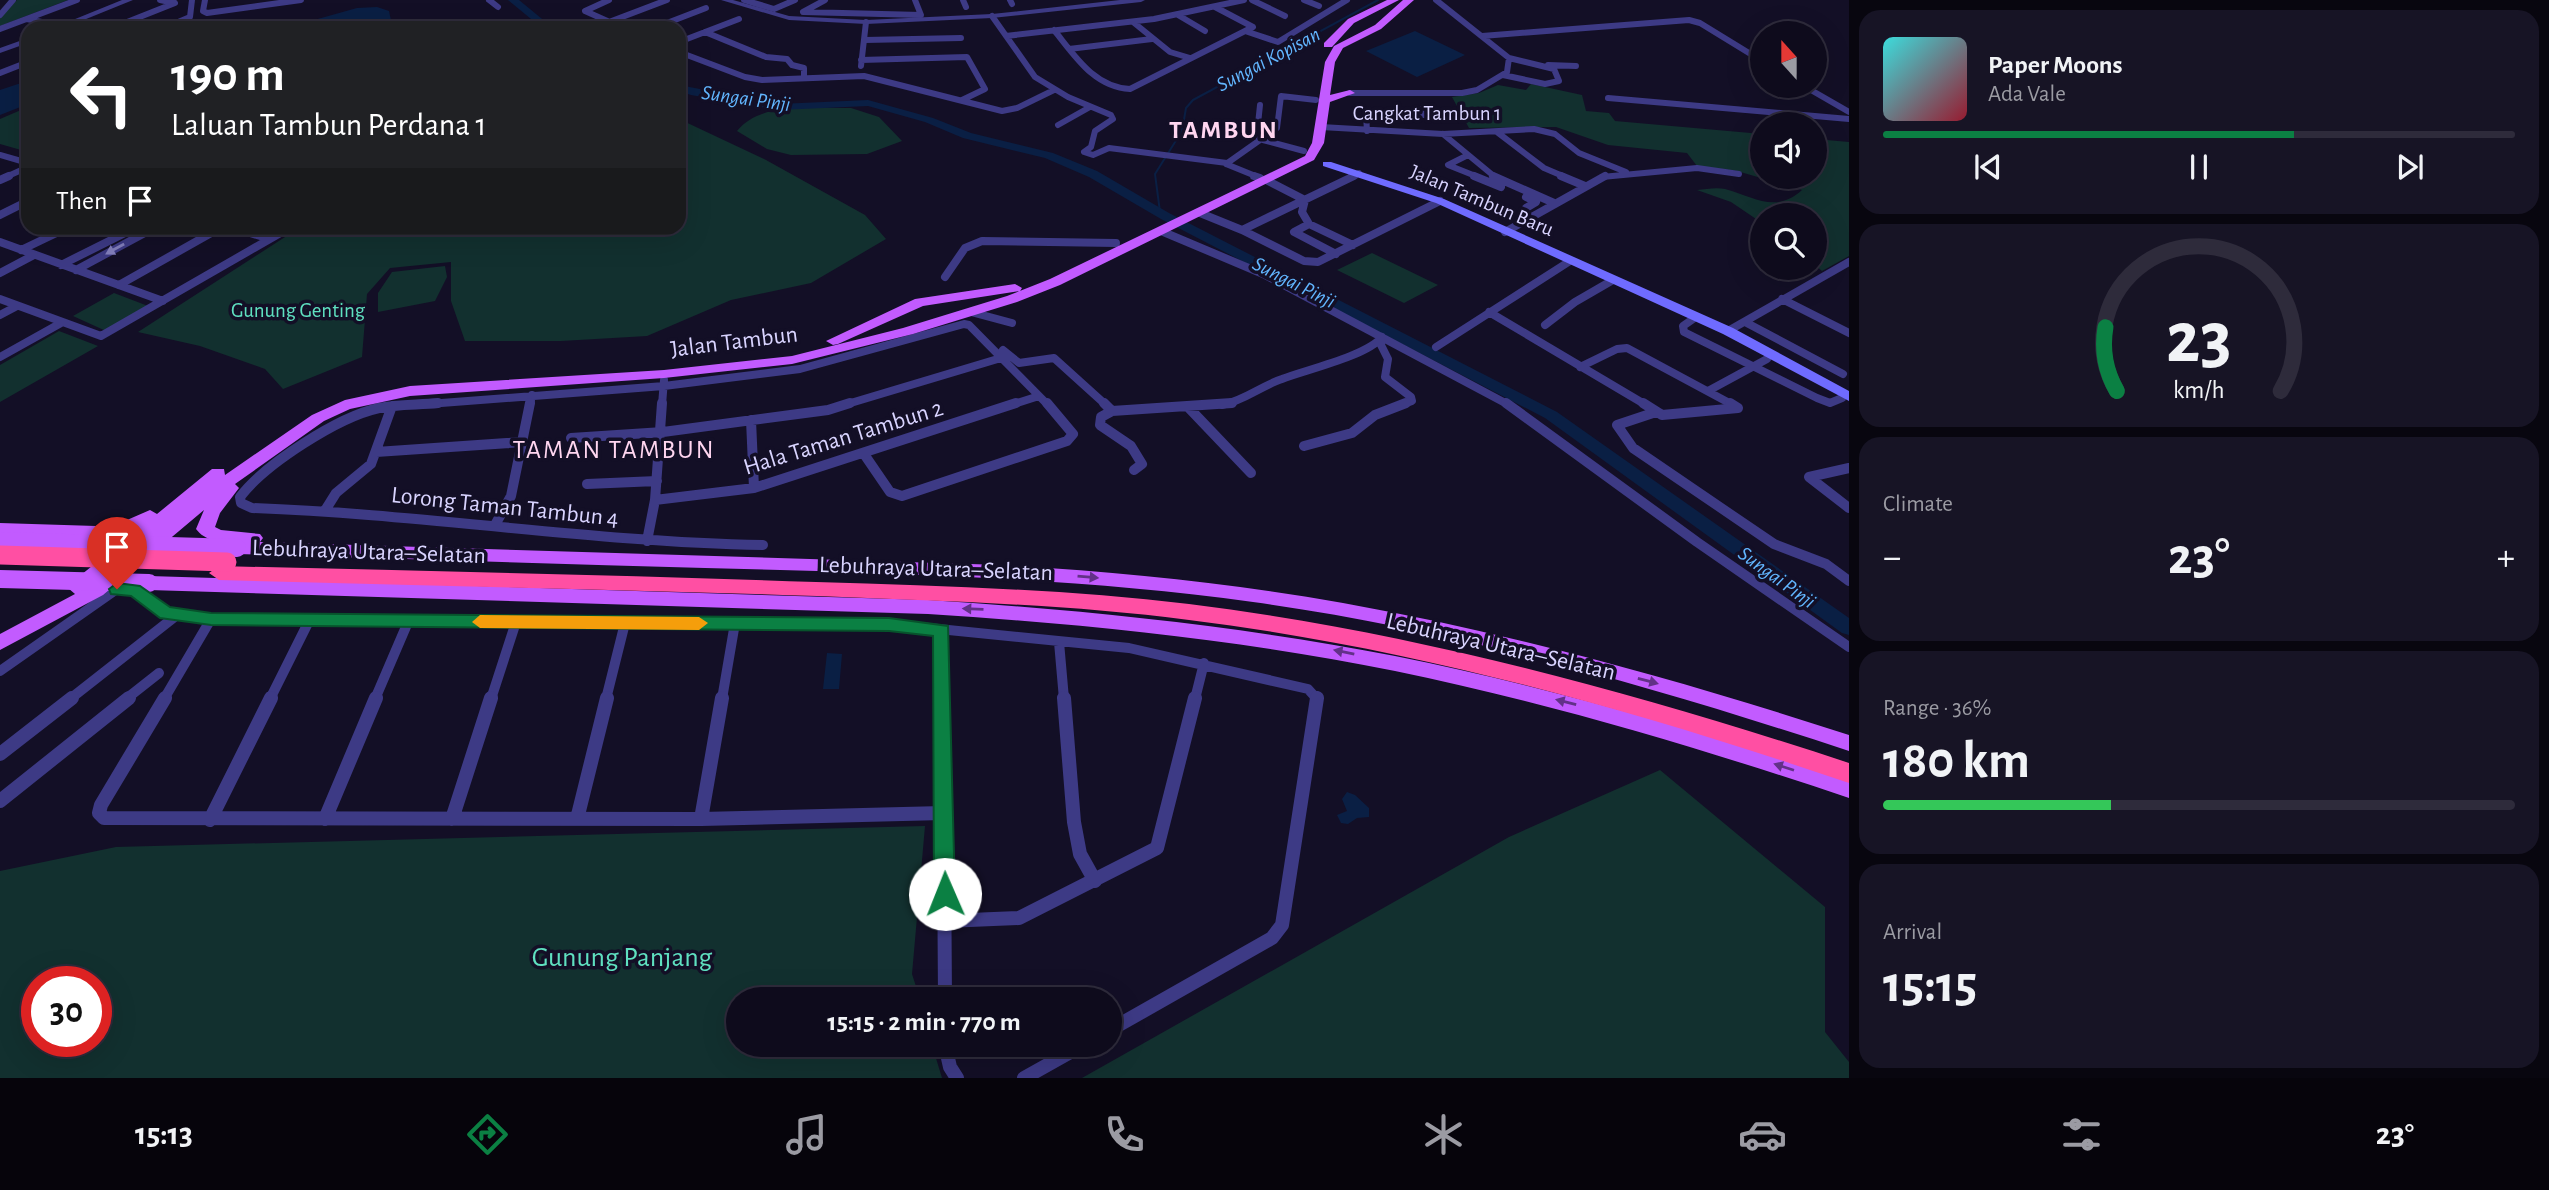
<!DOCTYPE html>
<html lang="en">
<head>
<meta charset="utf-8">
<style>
  :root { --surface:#0e0b1c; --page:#171425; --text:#f1f3f6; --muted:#9b9ba3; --line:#2e2b3b; --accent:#0b8043 }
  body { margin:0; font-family:"Alegreya Sans",sans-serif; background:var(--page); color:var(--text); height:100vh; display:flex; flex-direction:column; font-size:26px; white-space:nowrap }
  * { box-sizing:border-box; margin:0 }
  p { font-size:23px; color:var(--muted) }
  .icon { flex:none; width:38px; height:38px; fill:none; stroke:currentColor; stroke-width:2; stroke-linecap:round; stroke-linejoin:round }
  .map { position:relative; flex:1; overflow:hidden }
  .details { display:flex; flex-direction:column; gap:10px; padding:10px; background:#08060f; width:700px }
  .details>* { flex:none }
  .top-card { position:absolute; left:21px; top:21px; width:665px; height:214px; border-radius:21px; box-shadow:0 7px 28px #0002,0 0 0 2px var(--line); background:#202124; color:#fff; overflow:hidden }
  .needle { width:46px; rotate:339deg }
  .fabs { position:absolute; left:1750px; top:21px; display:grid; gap:14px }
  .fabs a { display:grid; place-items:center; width:77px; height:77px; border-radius:50%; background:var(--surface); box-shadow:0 7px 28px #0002,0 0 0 2px var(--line); font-size:35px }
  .speed { position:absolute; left:21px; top:966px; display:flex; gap:14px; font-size:35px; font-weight:700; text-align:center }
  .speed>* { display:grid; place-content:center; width:91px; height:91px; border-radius:50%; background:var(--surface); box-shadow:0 7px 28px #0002,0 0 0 2px var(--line); line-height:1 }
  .speed .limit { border:10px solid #d22; background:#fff; color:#111 }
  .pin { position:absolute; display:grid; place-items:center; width:60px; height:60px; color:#fff; margin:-72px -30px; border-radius:50% 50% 50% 0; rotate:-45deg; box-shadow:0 0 7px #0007 }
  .pin .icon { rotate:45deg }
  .me { position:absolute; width:77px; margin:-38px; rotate:359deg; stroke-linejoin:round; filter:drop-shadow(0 0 5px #0008) }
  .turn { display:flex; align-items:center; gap:24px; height:147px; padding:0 35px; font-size:32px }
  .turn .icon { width:91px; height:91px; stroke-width:2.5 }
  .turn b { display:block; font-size:49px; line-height:60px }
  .then { display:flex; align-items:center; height:66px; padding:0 35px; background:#0003; gap:14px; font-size:26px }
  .big { font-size:52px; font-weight:700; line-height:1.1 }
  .details .widget { flex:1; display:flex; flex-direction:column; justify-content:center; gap:10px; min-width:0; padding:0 24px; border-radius:21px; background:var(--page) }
  .details .dial { align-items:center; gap:0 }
  .dial svg { height:182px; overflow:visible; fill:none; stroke:var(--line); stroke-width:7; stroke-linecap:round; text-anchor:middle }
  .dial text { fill:var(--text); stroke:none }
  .song { display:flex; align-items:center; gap:21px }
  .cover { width:84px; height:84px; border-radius:10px; background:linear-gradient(135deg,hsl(180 70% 55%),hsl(350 70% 35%)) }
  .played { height:7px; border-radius:4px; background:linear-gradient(90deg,var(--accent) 65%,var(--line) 65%) }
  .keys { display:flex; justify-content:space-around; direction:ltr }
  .heat { display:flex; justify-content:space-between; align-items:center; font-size:38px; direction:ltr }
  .charge { height:10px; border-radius:5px; background:linear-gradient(90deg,#34c759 36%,var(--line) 0) }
  .trip { position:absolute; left:726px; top:987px; width:396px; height:70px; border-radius:35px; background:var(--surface); box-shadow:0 7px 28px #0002,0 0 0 2px var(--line); font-weight:700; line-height:70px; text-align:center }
  .menu { display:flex; height:112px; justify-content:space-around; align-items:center; background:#06040b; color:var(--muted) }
  .menu .icon { width:49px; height:49px }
  .menu .on { color:var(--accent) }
  .menu b { font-size:32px; color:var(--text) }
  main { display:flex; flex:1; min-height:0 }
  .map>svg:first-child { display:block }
  .green { fill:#12302f; fill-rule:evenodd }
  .water { fill:#0a1f44 }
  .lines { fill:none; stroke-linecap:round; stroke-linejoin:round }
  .stream { stroke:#0a1f44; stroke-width:2 }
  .river { fill:#0a1f44; fill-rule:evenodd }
  .minor-far3 { stroke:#3d3a85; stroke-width:6 }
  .minor-far2 { stroke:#3d3a85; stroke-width:8 }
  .minor-far1 { stroke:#3d3a85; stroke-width:10 }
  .minor { stroke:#3d3a85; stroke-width:14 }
  .tertiary { fill:#3d3a85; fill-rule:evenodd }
  .secondary { fill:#6f6bff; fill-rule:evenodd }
  .primary { fill:#c25bff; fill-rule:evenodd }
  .motorway { fill:#ff4fa3; fill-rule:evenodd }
  .primary-bridge { stroke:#c25bff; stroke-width:18 }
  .motorway-bridge { stroke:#ff4fa3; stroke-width:19 }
  .oneway { fill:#837fbc }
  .oneway2 { fill:#623188 }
  .route { fill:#0b8043; stroke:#07532c; stroke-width:2 }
  .slow { fill:#f59e0b }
  .labels { text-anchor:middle; stroke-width:7; stroke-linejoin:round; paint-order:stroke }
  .far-water-label { font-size:21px; font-style:italic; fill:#62b6ff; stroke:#130f26 }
  .far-street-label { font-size:21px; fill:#d9d4ff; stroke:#130f26 }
  .far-park-label { font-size:21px; fill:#5fe0c0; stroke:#130f26 }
  .street-label { font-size:24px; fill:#d9d4ff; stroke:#130f26 }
  .far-district-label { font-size:26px; font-weight:bold; letter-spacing:2px; fill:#ffd6f0; stroke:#130f26 }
  .neighbourhood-label { font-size:26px; letter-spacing:2px; fill:#ffd6f0; stroke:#130f26 }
  .near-park-label { font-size:28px; fill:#5fe0c0; stroke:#130f26 }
</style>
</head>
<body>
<main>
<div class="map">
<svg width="1849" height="1078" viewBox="0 0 1849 1078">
  <rect width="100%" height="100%" fill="#130f26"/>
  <path class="green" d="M17,0H68L0,26V16Z
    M1531,84L1582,95L1586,111L1609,113L1615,121L1762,134V177H1815V139L1849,142V256L1822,271L1815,265V215H1762V223L1731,202L1697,190C1706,189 1717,187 1725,189C1755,197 1775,214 1802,190L1737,171L1697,166L1687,153L1608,145L1556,127L1469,128L1452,97L1479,93L1498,85L1526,90Z
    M28,107V152L0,144V119Z
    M851,108L879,117L902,141L867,154L791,155L767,149L737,131C762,100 816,109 851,108Z
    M679,119L766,160L865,215L886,239L811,283L731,300L647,336L561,341H465L451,301V262L390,268L367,294L362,357L283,389L265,369L200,346L138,332L299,228H679Z
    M1372,253L1438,285L1404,303L1337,270Z
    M445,266L447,277L435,301L378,312V293L392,272Z
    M114,293L148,306L106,331L73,316Z
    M59,331L98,346L0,402V365Z
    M1660,770L1825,907V1032L1849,1062V1078H1082L1509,837Z
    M925,826L912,974L920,999H738V1045H932L942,1078H0V871L116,847ZM37,982H96V1041H37Z"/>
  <path class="water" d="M377,7L389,11L392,25L388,28H301L307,22L357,8Z
    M1415,31L1465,55L1417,77L1366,51Z
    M18,84H28V104L0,115V90Z
    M827,653L842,654L839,689H823Z
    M1347,792L1355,795L1369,808V817L1357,818L1348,824L1341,823L1337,815L1347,811L1342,799Z"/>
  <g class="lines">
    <path class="stream" d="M1160,212L1155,174L1182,131L1186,108L1193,100L1378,0"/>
    <path class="river" d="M508,0H519L553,28H542Z
      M679,85L779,104L868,100L933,118L971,133L1053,153L1097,171L1169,213L1557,412L1849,618V635L1842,633L1545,418L1161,219L1089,177L1045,158L963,138L925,122L868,106L779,110L691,95L679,91Z"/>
    <path class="minor-far3" d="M205,0L203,11L207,13L301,0
      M489,0L498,7
      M609,0L585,11L623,28
      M744,0L774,9L795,0
      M825,0L803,12L921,15L915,0
      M963,0L966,7
      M1010,0L1012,4
      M1252,0L1285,16
      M1304,0L1319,6
      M0,15L13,0
      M1178,15L1205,31
      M992,16L1035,77L1068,97L1111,115L1113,119L1095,131L1091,147L1084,152L1093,155L1109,148L1227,163
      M27,19L61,26
      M609,22L667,0
      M1133,22L1170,52L1190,58
      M112,28L175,3L160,0
      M164,28L190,17L192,0
      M654,28L706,8
      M0,29L77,0
      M1054,30C1075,56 1094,87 1130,89L1253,27L1215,7
      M1245,31L1278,42L1347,0
      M705,32L766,57L787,59L792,65L804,68V78
      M1006,36L1154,19L1244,0
      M1482,36L1689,20L1700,23L1762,61
      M865,40L961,38
      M679,42L739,19
      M1069,49L1152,39
      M679,52L745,77L762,80L864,76L1002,111L1017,108L1054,90
      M861,60L967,57L985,89L962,100
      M1548,65L1576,66
      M861,66L866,22
      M0,73L28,62
      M1503,75L1545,84L1559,81L1554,69L1509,58
      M1804,86L1849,112
      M1350,93H1462L1477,90L1507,72L1509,58L1436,0
      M1608,98L1849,119
      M1260,105L1258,124L1249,131L1263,140L1304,151
      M1058,125L1090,107
      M1321,127L1443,134L1534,129L1555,134L1579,153L1626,172
      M1367,131L1366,115H1426L1423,108
      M1497,132L1544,168L1565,177
      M1443,134L1495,177
      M0,155L28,163
      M1468,155L1448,165L1478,177
      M1226,164L1277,128L1281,96L1316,100
      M1226,164L1258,177
      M6,177L28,167
      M1350,177L1359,173
      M1602,177L1697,168L1739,174"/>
    <path class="minor-far2" d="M1254,176L1260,178
      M1474,176L1501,187
      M1493,176L1554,203
      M1561,176L1585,186
      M0,180L9,176
      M1268,181L1305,200L1302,212L1309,224L1353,245
      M1526,197L1536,202L1526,208
      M1200,213L1242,230L1354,176
      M0,215L28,201
      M1309,224L1294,232L1336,254
      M234,228L270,239
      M1242,230L1304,261L1318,262L1440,201
      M1161,231L1263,274L1509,405
      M1505,232L1605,176
      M0,242L163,301
      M21,250L67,228
      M61,265L135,228
      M76,270L154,228
      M0,273L34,255
      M945,277L965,248L982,241L1116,243
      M119,285L220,228
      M0,299L101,336L289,228
      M1782,299L1849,333
      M971,312L1012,323
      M1489,312L1646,405
      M0,315L17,306
      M1693,319L1683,326L1684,332L1817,398L1830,403L1842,398
      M1745,322L1843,374
      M1545,325L1575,302L1613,280
      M1728,331L1849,262
      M1379,341L1388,359L1385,377L1411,397L1412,401L1401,405
      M1436,347L1570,261
      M1003,350L1019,363L1054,358L1106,405
      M0,357L61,323
      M1580,367L1617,349L1627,348L1733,405
      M1708,391L1767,359
      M415,405L664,386L800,369L964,324L969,325L1048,405
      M530,405L532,395
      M662,405L664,380
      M844,405L1001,358
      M1011,405L1039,396
      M1222,405C1244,401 1261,386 1282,379C1305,370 1367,356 1382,337"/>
    <path class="minor-far1" d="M438,403C419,405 397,404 379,408C338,417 265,464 240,497L241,503L252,508C423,514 592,542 763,545
      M1104,403L1112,411L1232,403
      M1506,403L1697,542L1849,647
      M1643,403L1662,415L1738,408
      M1730,403L1738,408
      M1189,408L1251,473
      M1112,411L1101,417L1100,425L1131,446L1142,464L1134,470
      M1656,412L1617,425L1633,448L1774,544L1826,564L1849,581
      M751,420L754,488
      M571,438L663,432L828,410L850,403
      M1304,446L1352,433L1375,415L1406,403
      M376,452L523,442
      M864,454L890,492L902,496L1067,441L1073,434L1047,403
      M1849,468L1809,477L1849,508
      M587,484L657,481
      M655,500L754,488L1016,403
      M326,509L336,493L371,464L392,406
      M495,525L511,496L530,403
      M647,541L655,500L662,403
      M125,590H134L166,613L211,619L889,624L1129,648L1308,689L1317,699
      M942,631L943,699
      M1059,642L1064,699
      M0,671L117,589
      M70,699L177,615
      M126,699L159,673
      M164,699L211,619
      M270,699L309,621
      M375,699L408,622
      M491,699L516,622
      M606,699L625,623
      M722,699L735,623
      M1195,699L1204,663"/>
    <path class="minor" d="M165,698L101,805L99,813L104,818L701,819L943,813
      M943,698L945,999
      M1064,698L1074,822L1080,854L1095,881
      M0,754L72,698
      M0,801L129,698
      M325,819L376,698
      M452,819L491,698
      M577,819L607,698
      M701,819L722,698
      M210,820L271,698
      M945,921L1019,918L1157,848L1195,698
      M1110,1030L1272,938L1282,925L1317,698
      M945,1045L950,1067L957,1078
      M1024,1078L1083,1045"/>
    <path class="tertiary" d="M122,0H133L64,28H53Z
      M721,0H733L789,16L866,20L992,14L1120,0H1145L1141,2L992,18L866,24L789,20Z
      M28,38V43L0,53V48Z"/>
    <path class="secondary" d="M1323,162H1331L1444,199L1733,328L1849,391V401L1723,334L1436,203L1323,166Z"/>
    <path class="primary" d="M1387,0H1399L1354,23L1332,47H1324V43L1348,19Z
      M1403,0H1414L1381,29L1343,48L1335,62L1330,95L1350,90L1355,93L1330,102L1324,143L1314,160L1060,285L1017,302L913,334L792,364L664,378L410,396L350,409L324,421L235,484L239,488L220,513L215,527L221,530L260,534L263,538L260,542L1002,565C1117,572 1230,583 1343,603C1515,634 1683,681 1849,735V751C1654,687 1456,630 1253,602C1071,577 888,573 705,568C549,564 393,558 237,554L228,548L233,543C219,542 205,541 196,529L204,510L103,595L0,650V634L75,594L68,588L71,583L138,529C92,543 48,538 0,535V523L96,526L127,520L150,510L157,514L212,469H224L225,475L312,415L345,400L410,386L664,370L792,356L903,328L1007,296L1050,279L1305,156L1312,143L1325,62L1334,46L1375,25Z
      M1015,284L1022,288L1020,291L923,306L838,344L833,345L826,341L915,299Z
      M149,576L928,600C1085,610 1241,626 1395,656C1549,687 1700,731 1849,780V798C1700,748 1550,703 1395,671C1241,640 1085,624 928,614L149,590L143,588L140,583L143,578Z"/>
    <path class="motorway" d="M219,566C418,571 617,575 816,582C940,586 1065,589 1189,604C1414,632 1633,692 1849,763V783C1634,710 1415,648 1189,620C1066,604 941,601 817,596C617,589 418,586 219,580L209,573Z"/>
    <path class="primary-bridge" d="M0,541L237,548
      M0,579L149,583"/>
    <path class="motorway-bridge" d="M0,555L227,562"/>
  </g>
  <defs><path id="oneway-solid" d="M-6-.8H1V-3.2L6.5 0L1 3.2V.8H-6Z" transform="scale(1.75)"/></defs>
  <use class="oneway" href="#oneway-solid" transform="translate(115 249) rotate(151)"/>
  <g class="oneway2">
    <use href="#oneway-solid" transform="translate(1088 577) rotate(5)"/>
    <use href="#oneway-solid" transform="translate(973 609) rotate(-178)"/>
    <use href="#oneway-solid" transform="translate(1344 652) rotate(-169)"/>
    <use href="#oneway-solid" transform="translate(1648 681) rotate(15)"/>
    <use href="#oneway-solid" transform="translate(1566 702) rotate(-166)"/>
    <use href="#oneway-solid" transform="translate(1784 767) rotate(-162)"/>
  </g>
  <path class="route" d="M117,583L140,586L170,607L211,613L889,618L948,626L955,894L952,901L945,904L937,901L934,894L933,636L889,631L211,625L160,618L131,596L111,594L109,589Z"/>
  <path class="slow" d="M480,615L699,617L708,623L699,630L480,628L472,622Z"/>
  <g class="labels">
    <g class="far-water-label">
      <text transform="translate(1268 59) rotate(-28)" y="7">Sungai Kopisan</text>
      <text transform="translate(746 98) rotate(8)" y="7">Sungai Pinji</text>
      <text transform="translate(1294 282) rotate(27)" y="7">Sungai Pinji</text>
      <text transform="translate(1777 577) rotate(36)" y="7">Sungai Pinji</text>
    </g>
    <g class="far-street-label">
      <text x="1427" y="120">Cangkat Tambun 1</text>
      <text transform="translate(1482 200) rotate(23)" y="7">Jalan Tambun Baru</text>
    </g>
    <g class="far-park-label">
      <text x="298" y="317">Gunung Genting</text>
    </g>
    <g class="street-label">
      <text transform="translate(734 341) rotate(-7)" y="8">Jalan Tambun</text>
      <text transform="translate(843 437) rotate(-17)" y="8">Hala Taman Tambun 2</text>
      <text transform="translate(505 506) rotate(6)" y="8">Lorong Taman Tambun 4</text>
      <text transform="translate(369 551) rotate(2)" y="8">Lebuhraya Utara–Selatan</text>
      <text transform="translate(936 568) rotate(2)" y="8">Lebuhraya Utara–Selatan</text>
      <text transform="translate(1501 646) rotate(13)" y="8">Lebuhraya Utara–Selatan</text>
    </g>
    <g class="far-district-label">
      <text x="1224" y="138">TAMBUN</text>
    </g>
    <g class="neighbourhood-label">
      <text x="614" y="458">TAMAN TAMBUN</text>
    </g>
    <g class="near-park-label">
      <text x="622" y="966">Gunung Panjang</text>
    </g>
  </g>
</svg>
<div class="fabs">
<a><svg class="needle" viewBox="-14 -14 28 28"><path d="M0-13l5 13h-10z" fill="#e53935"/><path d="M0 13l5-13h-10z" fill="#9b9ba3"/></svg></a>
<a><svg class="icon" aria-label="sound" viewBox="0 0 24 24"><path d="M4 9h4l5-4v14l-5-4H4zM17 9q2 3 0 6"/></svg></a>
<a><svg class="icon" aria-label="search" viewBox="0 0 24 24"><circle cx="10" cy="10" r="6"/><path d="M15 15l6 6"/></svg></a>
</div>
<div class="speed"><div class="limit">30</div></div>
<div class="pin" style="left:117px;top:589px;background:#d93025"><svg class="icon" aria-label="arrive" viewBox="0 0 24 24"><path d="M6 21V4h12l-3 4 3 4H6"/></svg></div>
<svg class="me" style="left:945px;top:894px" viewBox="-20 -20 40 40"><circle r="19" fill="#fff"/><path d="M0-13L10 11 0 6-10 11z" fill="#0b8043"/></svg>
<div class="trip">15:15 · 2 min · 770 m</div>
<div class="top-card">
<div class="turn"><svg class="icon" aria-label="left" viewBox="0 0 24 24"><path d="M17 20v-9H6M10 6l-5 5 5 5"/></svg><div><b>190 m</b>Laluan Tambun Perdana 1</div></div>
<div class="then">Then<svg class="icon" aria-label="arrive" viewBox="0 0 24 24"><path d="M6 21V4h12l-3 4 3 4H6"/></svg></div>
</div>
</div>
<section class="details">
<div class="widget">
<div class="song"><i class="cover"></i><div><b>Paper Moons</b><p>Ada Vale</p></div></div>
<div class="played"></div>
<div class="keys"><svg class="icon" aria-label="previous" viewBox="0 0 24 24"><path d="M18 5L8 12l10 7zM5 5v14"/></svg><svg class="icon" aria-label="pause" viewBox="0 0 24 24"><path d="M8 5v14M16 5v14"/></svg><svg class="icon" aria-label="next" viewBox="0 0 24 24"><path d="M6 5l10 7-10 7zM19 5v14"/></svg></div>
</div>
<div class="widget dial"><svg viewBox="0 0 100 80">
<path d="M14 69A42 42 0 1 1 86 69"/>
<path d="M14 69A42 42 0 0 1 9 41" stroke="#0b8043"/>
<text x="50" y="56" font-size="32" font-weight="700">23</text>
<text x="50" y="72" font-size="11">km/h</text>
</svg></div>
<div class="widget"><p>Climate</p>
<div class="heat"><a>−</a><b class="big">23°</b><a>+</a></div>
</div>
<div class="widget"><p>Range · 36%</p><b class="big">180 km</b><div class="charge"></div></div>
<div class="widget"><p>Arrival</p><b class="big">15:15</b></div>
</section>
</main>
<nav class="menu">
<b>15:13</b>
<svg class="icon on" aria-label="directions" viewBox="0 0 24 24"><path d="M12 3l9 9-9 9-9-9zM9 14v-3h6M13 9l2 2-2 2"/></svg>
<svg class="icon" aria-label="music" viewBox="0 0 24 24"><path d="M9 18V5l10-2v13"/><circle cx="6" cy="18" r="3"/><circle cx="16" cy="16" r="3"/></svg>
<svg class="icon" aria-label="phone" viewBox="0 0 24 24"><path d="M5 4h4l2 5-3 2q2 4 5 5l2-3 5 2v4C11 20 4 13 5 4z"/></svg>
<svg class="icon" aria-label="climate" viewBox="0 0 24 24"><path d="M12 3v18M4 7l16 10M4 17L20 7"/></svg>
<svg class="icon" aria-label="car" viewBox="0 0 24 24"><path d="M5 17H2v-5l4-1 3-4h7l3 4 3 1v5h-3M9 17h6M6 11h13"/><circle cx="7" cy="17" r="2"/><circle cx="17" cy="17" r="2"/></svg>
<svg class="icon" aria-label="filters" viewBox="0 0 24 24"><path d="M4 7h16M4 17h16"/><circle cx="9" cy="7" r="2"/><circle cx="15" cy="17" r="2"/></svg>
<b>23°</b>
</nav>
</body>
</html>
